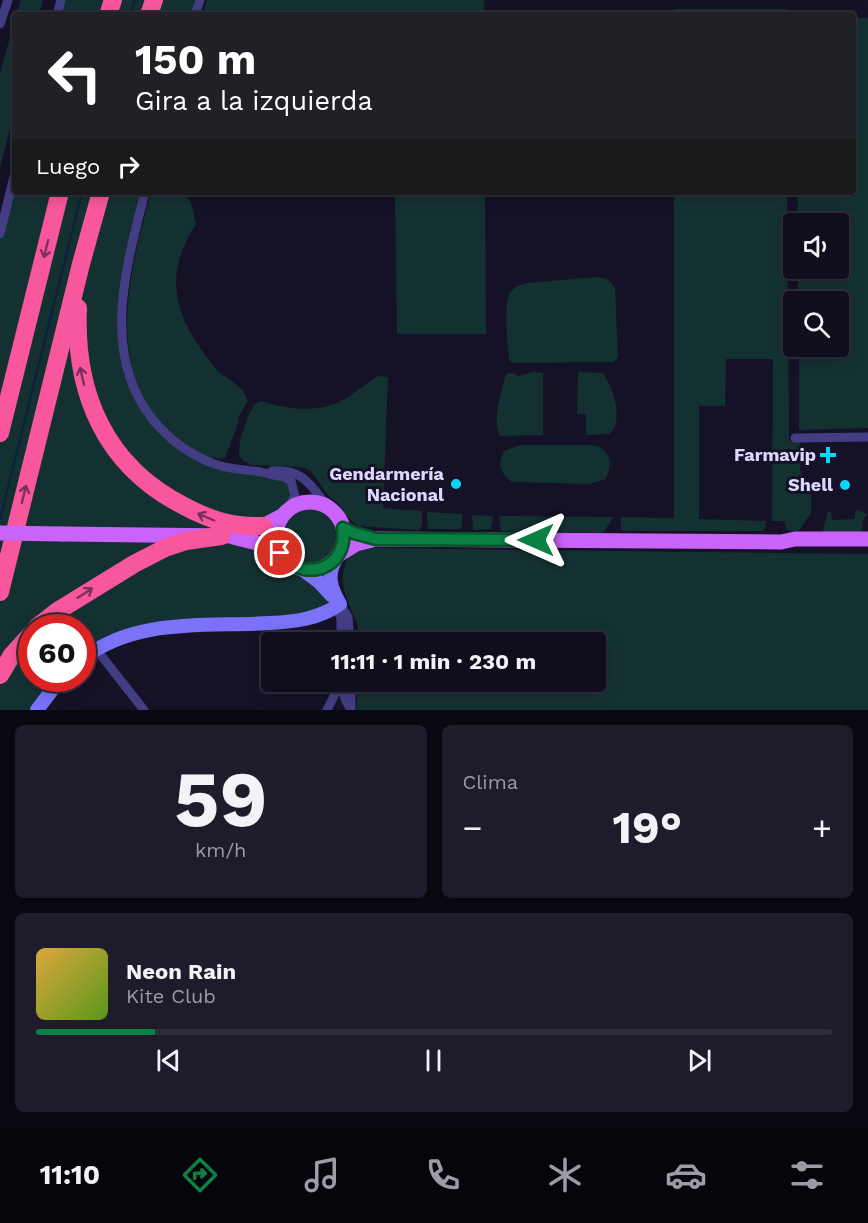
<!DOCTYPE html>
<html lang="es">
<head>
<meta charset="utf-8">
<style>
  :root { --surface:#100d1d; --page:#1e1b2a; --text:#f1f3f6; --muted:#9c9ca4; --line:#302d3b; --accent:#0b8043 }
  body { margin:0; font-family:"Work Sans",sans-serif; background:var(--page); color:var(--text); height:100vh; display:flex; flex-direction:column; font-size:22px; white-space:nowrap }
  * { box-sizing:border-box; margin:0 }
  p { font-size:20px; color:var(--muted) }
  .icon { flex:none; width:33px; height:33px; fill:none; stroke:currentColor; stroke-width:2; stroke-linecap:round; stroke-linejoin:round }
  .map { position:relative; height:710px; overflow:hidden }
  .side { display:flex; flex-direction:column; gap:15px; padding:15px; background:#090710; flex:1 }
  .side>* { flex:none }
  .banner { position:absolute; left:12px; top:12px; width:844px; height:183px; border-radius:6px; box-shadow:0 3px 15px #0003,0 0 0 2px var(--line); background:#202124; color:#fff; overflow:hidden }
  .tools { position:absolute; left:783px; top:213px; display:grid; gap:12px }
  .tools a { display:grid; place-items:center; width:66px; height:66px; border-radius:6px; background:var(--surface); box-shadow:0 3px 15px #0003,0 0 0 2px var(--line); font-size:30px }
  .speed { position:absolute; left:18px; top:614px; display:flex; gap:12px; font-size:30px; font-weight:700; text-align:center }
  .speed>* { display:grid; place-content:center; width:78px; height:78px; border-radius:50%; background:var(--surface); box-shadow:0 3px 15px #0003,0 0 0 2px var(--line); line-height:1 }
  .speed .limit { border:9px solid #d22; background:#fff; color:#111 }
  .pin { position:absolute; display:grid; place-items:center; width:51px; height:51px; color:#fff; margin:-26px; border:3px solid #fff; border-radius:50%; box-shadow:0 2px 6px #0007 }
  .me { position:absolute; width:66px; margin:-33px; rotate:270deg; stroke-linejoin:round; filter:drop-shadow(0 0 4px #0008) }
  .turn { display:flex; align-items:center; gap:21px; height:126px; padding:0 24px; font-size:27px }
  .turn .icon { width:78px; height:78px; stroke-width:2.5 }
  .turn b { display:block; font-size:42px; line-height:51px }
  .then { display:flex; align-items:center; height:57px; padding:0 24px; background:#0003; gap:12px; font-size:22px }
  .big { font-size:45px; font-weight:700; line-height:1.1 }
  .side .tile { flex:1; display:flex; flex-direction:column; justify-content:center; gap:9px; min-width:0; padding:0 21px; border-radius:9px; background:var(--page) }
  .side .dial { align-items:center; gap:0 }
  .dial b { font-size:78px; line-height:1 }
  .song { display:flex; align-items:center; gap:18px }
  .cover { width:72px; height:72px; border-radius:9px; background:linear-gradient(135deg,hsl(40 70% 55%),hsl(90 70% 35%)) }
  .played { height:6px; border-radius:3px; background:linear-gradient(90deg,var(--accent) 15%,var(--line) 15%) }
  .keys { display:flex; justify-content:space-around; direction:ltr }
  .heat { display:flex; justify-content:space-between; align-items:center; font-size:33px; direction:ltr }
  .side .tiles { flex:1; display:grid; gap:15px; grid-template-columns:1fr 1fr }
  .tile:last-child { grid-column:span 2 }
  .trip { position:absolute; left:261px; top:632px; width:345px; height:60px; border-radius:6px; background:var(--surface); box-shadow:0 3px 15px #0003,0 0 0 2px var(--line); font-weight:700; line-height:60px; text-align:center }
  .menu { display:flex; height:96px; justify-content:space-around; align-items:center; background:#06050c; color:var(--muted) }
  .menu .icon { width:42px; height:42px }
  .menu .current { color:var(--accent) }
  .menu b { font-size:27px; color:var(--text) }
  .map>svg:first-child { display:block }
  .green { fill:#143131 }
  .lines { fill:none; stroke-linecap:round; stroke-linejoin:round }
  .stream { stroke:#0c1e44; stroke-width:2 }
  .street { stroke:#433d84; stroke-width:9 }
  .secondary { stroke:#7c72fa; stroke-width:14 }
  .primary { stroke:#c963fa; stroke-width:15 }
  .highway { stroke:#f9579d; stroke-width:18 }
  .primary-bridge { stroke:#c963fa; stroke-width:15 }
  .oneway { stroke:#7c305c }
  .route-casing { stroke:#07532c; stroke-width:15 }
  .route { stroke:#0b8043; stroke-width:10 }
  .poi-dot { fill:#0bd4f7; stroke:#151127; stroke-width:2 }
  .labels { text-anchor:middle; stroke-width:6; stroke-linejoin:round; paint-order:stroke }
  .poi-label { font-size:18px; font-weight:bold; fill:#ded8fe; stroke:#151127; text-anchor:end }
</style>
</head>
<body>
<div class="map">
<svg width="868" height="710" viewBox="0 0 868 710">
  <rect width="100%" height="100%" fill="#151127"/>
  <path class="green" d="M21,0H43L39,15H16Z
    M61,0H200L195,15H57Z
    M207,0H484V15H202Z
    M675,9H787V15H675Z
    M854,18H868V428L799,430V347L838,346V302L798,301V269L838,268V224L798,223V192H854Z
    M15,19V110L0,168V73Z
    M15,172V192H145L125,279L128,374L161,430L212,464L284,477L295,489L277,525L276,544L286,561L303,570L335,600L326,613L166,626L83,659L82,627H32V678H61L37,710H0V234Z
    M151,192H182L191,202L196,224C160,280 177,320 215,368C222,377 234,380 241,389C244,392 246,397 248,401L238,418L239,421L225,458C208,461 190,447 176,436C100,377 130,271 151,192Z
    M395,192H485L486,334H397Z
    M674,192H787L789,441L800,442V471L811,489V513L798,532L787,530L784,521H772L773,359H726L725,406H699V519L766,521L765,529L762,531H624L621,529V517L674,518Z
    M597,277C606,278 610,280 615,288L618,358L613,362L512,363L509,360C508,344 503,306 510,293C514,287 519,285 526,283Z
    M533,372L543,373V435L500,436C491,422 502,390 506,374L512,373L519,376Z
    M578,372L603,373C613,388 624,419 610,434L586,435V414H577Z
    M378,376L388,377L383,508L422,511V525L419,530L358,526L347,517L340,505L327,494L311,471L302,467L252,465L242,460L239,455L240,440L250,412L255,404L261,401C286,409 318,414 343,400C355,393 366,384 378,376Z
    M520,445H592C611,449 613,462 606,479L589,484L512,482C500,473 497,464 504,451Z
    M281 536a28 28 0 1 1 56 0a28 28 0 1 1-56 0Z
    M857,510L867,514L863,520L862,531L860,533L825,532L823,530L828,511L831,512L832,520L855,519V512Z
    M427,512L462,514V526L460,529H428Z
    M472,515L493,516L491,529L473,530Z
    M499,516L613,517L604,532L601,533L501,531Z
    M372,546L373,548L868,554V710H357V681H596V642H357C358,636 359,628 357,623C346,596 334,579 352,551Z"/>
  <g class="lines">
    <path class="stream" d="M130,15L135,0
      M0,519L82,192"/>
    <path class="street" d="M57,15L61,0
      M195,15L200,0
      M0,24L8,0
      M145,192C126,268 100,353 153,420C169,439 189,454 212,463C228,470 245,469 261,472C269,474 276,476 284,477L291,481L295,496L288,509
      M0,234L15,172
      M795,438L868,437
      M272,471C303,469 310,484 327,506
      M340,604L348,617L350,642
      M337,606L341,619V642
      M96,649L144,710
      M351,681V710
      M341,682L345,699L351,710
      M327,710L341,682"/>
    <path class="secondary" d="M303,570L319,582L332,596
      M82,659C137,617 205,627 270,623C294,622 319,619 340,604C331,589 326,575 336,559
      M37,710L61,678"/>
    <path class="primary" d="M276 536a34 34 0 1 1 68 0a34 34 0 1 1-68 0Z
      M62,534L230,536L263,526L282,516
      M233,537L265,545L280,553
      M338,555L356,544L376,539L781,542L795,539H868"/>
    <path class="highway" d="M108,15L113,0
      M149,15L154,0
      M78,308C74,393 105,466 184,506C210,520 233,527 263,526
      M0,433L60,192
      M0,592L81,264L101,192
      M37,627L56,612L134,564L165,548L186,541L221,536
      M0,675L12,655L32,633"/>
    <path class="primary-bridge" d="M0,533L62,534"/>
  </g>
  <defs><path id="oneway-shaft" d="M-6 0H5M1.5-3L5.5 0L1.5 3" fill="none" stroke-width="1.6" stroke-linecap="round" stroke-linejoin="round" transform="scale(1.5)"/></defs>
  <g class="oneway">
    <use href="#oneway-shaft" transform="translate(46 249) rotate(104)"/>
    <use href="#oneway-shaft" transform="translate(82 376) rotate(-103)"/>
    <use href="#oneway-shaft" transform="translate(24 494) rotate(-76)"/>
    <use href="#oneway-shaft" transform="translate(206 517) rotate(-157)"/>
    <use href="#oneway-shaft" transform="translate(85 593) rotate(-33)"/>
  </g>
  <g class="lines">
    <g class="route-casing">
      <path id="route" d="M280,553C304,585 349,568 343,528L354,533L376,539L536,540"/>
    </g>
    <use href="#route" class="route"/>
  </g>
  <g class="poi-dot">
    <path d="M825 446h6v6h6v6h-6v6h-6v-6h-6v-6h6z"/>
    <circle cx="456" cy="484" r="6"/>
    <circle cx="845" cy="485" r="6"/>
  </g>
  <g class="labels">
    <g class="poi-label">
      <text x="816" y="461">Farmavip</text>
      <text x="444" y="480">Gendarmería<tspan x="444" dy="21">Nacional</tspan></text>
      <text x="833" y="491">Shell</text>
    </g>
  </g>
</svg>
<div class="tools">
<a><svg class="icon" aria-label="sound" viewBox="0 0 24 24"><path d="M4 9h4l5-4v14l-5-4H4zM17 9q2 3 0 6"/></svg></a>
<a><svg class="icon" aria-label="search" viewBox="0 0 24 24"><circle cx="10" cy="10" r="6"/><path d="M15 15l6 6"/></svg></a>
</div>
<div class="speed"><div class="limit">60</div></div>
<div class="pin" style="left:280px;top:553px;background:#d93025"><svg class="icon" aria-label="arrive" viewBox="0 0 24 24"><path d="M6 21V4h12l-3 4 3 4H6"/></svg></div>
<svg class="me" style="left:536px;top:540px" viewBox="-20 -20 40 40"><path d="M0-17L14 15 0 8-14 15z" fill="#0b8043" stroke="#fff" stroke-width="4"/></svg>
<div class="trip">11:11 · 1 min · 230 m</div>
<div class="banner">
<div class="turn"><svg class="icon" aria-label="left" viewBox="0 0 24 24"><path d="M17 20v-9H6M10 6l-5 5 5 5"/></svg><div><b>150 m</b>Gira a la izquierda</div></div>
<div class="then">Luego<svg class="icon" aria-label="right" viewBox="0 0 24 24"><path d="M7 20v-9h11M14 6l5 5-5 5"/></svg></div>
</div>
</div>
<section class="side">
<div class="tiles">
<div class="tile dial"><b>59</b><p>km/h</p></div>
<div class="tile"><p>Clima</p>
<div class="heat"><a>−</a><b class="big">19°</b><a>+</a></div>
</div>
<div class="tile">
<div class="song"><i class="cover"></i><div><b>Neon Rain</b><p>Kite Club</p></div></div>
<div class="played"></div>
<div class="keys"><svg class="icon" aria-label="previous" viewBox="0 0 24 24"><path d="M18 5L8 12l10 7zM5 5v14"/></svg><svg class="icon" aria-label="pause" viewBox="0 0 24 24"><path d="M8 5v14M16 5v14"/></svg><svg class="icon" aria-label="next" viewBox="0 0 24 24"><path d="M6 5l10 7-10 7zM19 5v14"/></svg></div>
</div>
</div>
</section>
<nav class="menu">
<b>11:10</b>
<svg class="icon current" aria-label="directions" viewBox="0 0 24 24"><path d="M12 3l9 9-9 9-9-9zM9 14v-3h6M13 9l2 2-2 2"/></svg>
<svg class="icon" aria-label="music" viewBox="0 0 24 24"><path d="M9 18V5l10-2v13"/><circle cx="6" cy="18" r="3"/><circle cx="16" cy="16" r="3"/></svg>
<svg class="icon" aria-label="phone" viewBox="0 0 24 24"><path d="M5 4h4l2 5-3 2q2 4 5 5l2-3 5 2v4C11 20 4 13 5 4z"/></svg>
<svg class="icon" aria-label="climate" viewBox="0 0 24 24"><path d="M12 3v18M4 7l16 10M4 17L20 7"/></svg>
<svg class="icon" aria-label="car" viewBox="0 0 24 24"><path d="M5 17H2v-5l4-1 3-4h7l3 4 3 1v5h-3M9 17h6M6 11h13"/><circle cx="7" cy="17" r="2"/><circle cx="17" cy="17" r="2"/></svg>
<svg class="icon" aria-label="filters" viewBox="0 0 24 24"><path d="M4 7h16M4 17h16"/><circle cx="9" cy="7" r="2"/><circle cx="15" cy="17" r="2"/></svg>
</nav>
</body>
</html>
